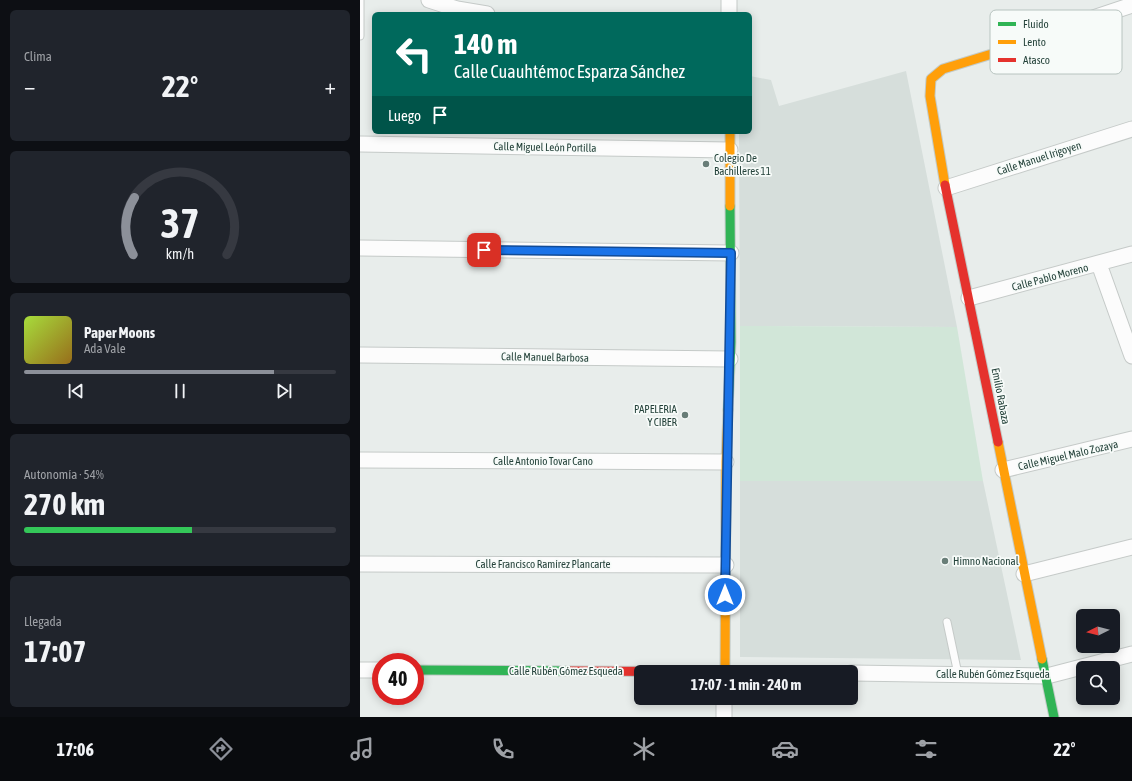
<!DOCTYPE html>
<html lang="es">
<head>
<meta charset="utf-8">
<style>
  :root { --surface:#171b24; --page:#20242c; --text:#f1f3f6; --muted:#9ea1a6; --line:#363941; --accent:#8c9099 }
  body { margin:0; font-family:"Asap Condensed",sans-serif; background:var(--page); color:var(--text); height:100vh; display:flex; flex-direction:column; font-size:15px; white-space:nowrap }
  * { box-sizing:border-box; margin:0 }
  p { font-size:13px; color:var(--muted) }
  .icon { flex:none; width:22px; height:22px; fill:none; stroke:currentColor; stroke-width:2; stroke-linecap:round; stroke-linejoin:round }
  .map { position:relative; flex:1; overflow:hidden }
  .details { display:flex; flex-direction:column; gap:10px; padding:10px; background:#0d0f14; width:360px }
  .details>* { flex:none }
  .banner { position:absolute; left:12px; top:12px; width:380px; height:122px; border-radius:6px; box-shadow:0 2px 10px #0003; background:#00695c; color:#fff; overflow:hidden }
  .needle { width:26px; rotate:264deg }
  .buttons { position:absolute; left:716px; top:609px; display:grid; gap:8px }
  .buttons a { display:grid; place-items:center; width:44px; height:44px; border-radius:6px; background:var(--surface); box-shadow:0 2px 10px #0003; font-size:20px }
  .speed { position:absolute; left:12px; top:653px; display:flex; gap:8px; font-size:20px; font-weight:700; text-align:center }
  .speed>* { display:grid; place-content:center; width:52px; height:52px; border-radius:50%; background:var(--surface); box-shadow:0 2px 10px #0003; line-height:1 }
  .speed .limit { border:6px solid #d22; background:#fff; color:#111 }
  .pin { position:absolute; display:grid; place-items:center; width:34px; height:34px; color:#fff; margin:-17px; border-radius:8px; box-shadow:0 2px 6px #0006 }
  .me { position:absolute; width:44px; margin:-22px; rotate:0deg; stroke-linejoin:round; filter:drop-shadow(0 0 3px #0008) }
  .turn { display:flex; align-items:center; gap:14px; height:84px; padding:0 16px; font-size:18px }
  .turn .icon { width:52px; height:52px; stroke-width:2.5 }
  .turn b { display:block; font-size:28px; line-height:34px }
  .then { display:flex; align-items:center; height:38px; padding:0 16px; background:#0003; gap:8px; font-size:15px }
  .big { font-size:30px; font-weight:700; line-height:1.1 }
  .details .card { flex:1; display:flex; flex-direction:column; justify-content:center; gap:6px; min-width:0; padding:0 14px; border-radius:6px; background:var(--page) }
  .details .dial { align-items:center; gap:0 }
  .dial svg { height:104px; overflow:visible; fill:none; stroke:var(--line); stroke-width:7; stroke-linecap:round; text-anchor:middle }
  .dial text { fill:var(--text); stroke:none }
  .song { display:flex; align-items:center; gap:12px }
  .cover { width:48px; height:48px; border-radius:6px; background:linear-gradient(135deg,hsl(80 70% 55%),hsl(40 70% 35%)) }
  .played { height:4px; border-radius:2px; background:linear-gradient(90deg,var(--accent) 80%,var(--line) 80%) }
  .keys { display:flex; justify-content:space-around; direction:ltr }
  .heat { display:flex; justify-content:space-between; align-items:center; font-size:22px; direction:ltr }
  .charge { height:6px; border-radius:3px; background:linear-gradient(90deg,#34c759 54%,var(--line) 0) }
  .trip { position:absolute; left:274px; top:665px; width:224px; height:40px; border-radius:6px; background:var(--surface); box-shadow:0 2px 10px #0003; font-weight:700; line-height:40px; text-align:center }
  .menu { display:flex; height:64px; justify-content:space-around; align-items:center; background:#090b0e; color:var(--muted) }
  .menu .icon { width:28px; height:28px }
  .menu .on { color:var(--accent) }
  .menu b { font-size:18px; color:var(--text) }
  main { display:flex; flex:1; min-height:0 }
  .map>svg:first-child { display:block }
  .built { fill:#d6dedb }
  .green { fill:#d1e6d8 }
  .lines { fill:none; stroke-linecap:round; stroke-linejoin:round }
  .lane-casing { stroke:#c5cac8; stroke-width:9 }
  .street-casing { stroke:#c5cac8; stroke-width:17 }
  .fast-casing { stroke:#c3cbc8; stroke-width:11 }
  .slow-casing { stroke:#c3cbc8; stroke-width:11 }
  .jam-casing { stroke:#c3cbc8; stroke-width:11 }
  .lane { stroke:#fcfcfc; stroke-width:7 }
  .street { stroke:#fcfcfc; stroke-width:15 }
  .fast { stroke:#30b455; stroke-width:9 }
  .slow { stroke:#ff9f0a; stroke-width:9 }
  .jam { stroke:#e5322d; stroke-width:9 }
  .route-casing { stroke:#114b97; stroke-width:10 }
  .route { stroke:#1a73e8; stroke-width:7 }
  .poi-dot { fill:#697e78; stroke:#f7fbf9; stroke-width:1.5 }
  .labels { text-anchor:middle; stroke-width:3.5; stroke-linejoin:round; paint-order:stroke }
  .street-label { font-size:11px; fill:#24423a; stroke:#f7fbf9 }
  .poi-label { font-size:11px; fill:#24423a; stroke:#f7fbf9; text-anchor:start }
  .key { fill:#f7fbf9; stroke:#b8c4c0; stroke-width:1 }
  .key-label { font-size:11px; fill:#24423a }
</style>
</head>
<body>
<main>
<section class="details">
<div class="card"><p>Clima</p>
<div class="heat"><a>−</a><b class="big">22°</b><a>+</a></div>
</div>
<div class="card dial"><svg viewBox="0 0 100 80">
<path d="M14 69A42 42 0 1 1 86 69"/>
<path d="M14 69A42 42 0 0 1 15 25" stroke="#8c9099"/>
<text x="50" y="56" font-size="32" font-weight="700">37</text>
<text x="50" y="72" font-size="11">km/h</text>
</svg></div>
<div class="card">
<div class="song"><i class="cover"></i><div><b>Paper Moons</b><p>Ada Vale</p></div></div>
<div class="played"></div>
<div class="keys"><svg class="icon" aria-label="previous" viewBox="0 0 24 24"><path d="M18 5L8 12l10 7zM5 5v14"/></svg><svg class="icon" aria-label="pause" viewBox="0 0 24 24"><path d="M8 5v14M16 5v14"/></svg><svg class="icon" aria-label="next" viewBox="0 0 24 24"><path d="M6 5l10 7-10 7zM19 5v14"/></svg></div>
</div>
<div class="card"><p>Autonomía · 54%</p><b class="big">270 km</b><div class="charge"></div></div>
<div class="card"><p>Llegada</p><b class="big">17:07</b></div>
</section>
<div class="map">
<svg width="772" height="717" viewBox="0 0 772 717">
  <rect width="100%" height="100%" fill="#e8edeb"/>
  <path class="built" d="M546,71L597,327L380,326L379,132H390V76L411,80L419,106Z
    M380,481H623L661,660L380,657Z"/>
  <path class="green" d="M380,326L597,327L623,481H380Z"/>
  <g class="lines">
    <g class="lane-casing">
      <path id="lane" d="M0,36V0
        M587,622L598,674"/>
    </g>
    <g class="street-casing">
      <path id="street" d="M69,0L97,9L127,14
        M369,0V14
        M664,41L772,5
        M0,144L370,150
        M586,188L772,129
        M0,248L371,253
        M739,264L772,356
        M609,298L772,254
        M0,355L370,359
        M0,460L366,462
        M643,470L772,439
        M0,564L366,565
        M664,574L772,547
        M0,670H21
        M491,673L687,676L772,654
        M364,717V698"/>
    </g>
    <g class="fast-casing">
      <path id="fast" d="M368,410L371,342L370,206
        M682,659L694,717
        M55,670L209,671"/>
    </g>
    <g class="slow-casing">
      <path id="slow" d="M370,132V206
        M585,185L570,96L571,79L583,69L635,53
        M638,442L682,659
        M365,672L366,462L368,410"/>
    </g>
    <g class="jam-casing">
      <path id="jam" d="M585,185L638,442
        M209,671L428,672"/>
    </g>
    <use href="#lane" class="lane"/>
    <use href="#street" class="street"/>
    <use href="#fast" class="fast"/>
    <use href="#slow" class="slow"/>
    <use href="#jam" class="jam"/>
  </g>
  <g class="lines">
    <g class="route-casing">
      <path id="route" d="M124,250L371,253L365,595"/>
    </g>
    <use href="#route" class="route"/>
  </g>
  <g class="poi-dot">
    <circle cx="346" cy="164" r="4"/>
    <circle cx="325" cy="415" r="4"/>
    <circle cx="585" cy="561" r="4"/>
  </g>
  <g class="labels">
    <g class="street-label">
      <text transform="translate(185 147) rotate(1)" y="4">Calle Miguel León Portilla</text>
      <text transform="translate(679 158) rotate(-18)" y="4">Calle Manuel Irigoyen</text>
      <text transform="translate(690 277) rotate(-15)" y="4">Calle Pablo Moreno</text>
      <text transform="translate(185 357) rotate(1)" y="4">Calle Manuel Barbosa</text>
      <text transform="translate(641 396) rotate(79)" y="4">Emilio Rabaza</text>
      <text transform="translate(708 455) rotate(-13)" y="4">Calle Miguel Malo Zozaya</text>
      <text x="183" y="465">Calle Antonio Tovar Cano</text>
      <text x="183" y="568">Calle Francisco Ramírez Plancarte</text>
      <text x="206" y="675">Calle Rubén Gómez Esqueda</text>
      <text x="633" y="678">Calle Rubén Gómez Esqueda</text>
    </g>
    <g class="poi-label">
      <text x="354" y="162">Colegio De<tspan x="354" dy="13">Bachilleres 11</tspan></text>
      <text x="317" y="413" text-anchor="end">PAPELERIA<tspan x="317" dy="13">Y CIBER</tspan></text>
      <text x="593" y="565">Himno Nacional</text>
    </g>
  </g>
  <rect x="630" y="10" width="132" height="64" rx="6" class="key"/>
  <rect x="638" y="22" width="18" height="4" fill="#30b455"/>
  <rect x="638" y="40" width="18" height="4" fill="#ff9f0a"/>
  <rect x="638" y="58" width="18" height="4" fill="#e5322d"/>
  <g class="key-label">
    <text x="663" y="28">Fluido</text>
    <text x="663" y="46">Lento</text>
    <text x="663" y="64">Atasco</text>
  </g>
</svg>
<div class="buttons">
<a><svg class="needle" viewBox="-14 -14 28 28"><path d="M0-13l5 13h-10z" fill="#e53935"/><path d="M0 13l5-13h-10z" fill="#9ea1a6"/></svg></a>
<a><svg class="icon" aria-label="search" viewBox="0 0 24 24"><circle cx="10" cy="10" r="6"/><path d="M15 15l6 6"/></svg></a>
</div>
<div class="speed"><div class="limit">40</div></div>
<div class="pin" style="left:124px;top:250px;background:#d93025"><svg class="icon" aria-label="arrive" viewBox="0 0 24 24"><path d="M6 21V4h12l-3 4 3 4H6"/></svg></div>
<svg class="me" style="left:365px;top:595px" viewBox="-20 -20 40 40"><circle r="17" fill="#1a73e8" stroke="#fff" stroke-width="3"/><path d="M0-11L8 9 0 5-8 9z" fill="#fff"/></svg>
<div class="trip">17:07 · 1 min · 240 m</div>
<div class="banner">
<div class="turn"><svg class="icon" aria-label="left" viewBox="0 0 24 24"><path d="M17 20v-9H6M10 6l-5 5 5 5"/></svg><div><b>140 m</b>Calle Cuauhtémoc Esparza Sánchez</div></div>
<div class="then">Luego<svg class="icon" aria-label="arrive" viewBox="0 0 24 24"><path d="M6 21V4h12l-3 4 3 4H6"/></svg></div>
</div>
</div>
</main>
<nav class="menu">
<b>17:06</b>
<svg class="icon on" aria-label="directions" viewBox="0 0 24 24"><path d="M12 3l9 9-9 9-9-9zM9 14v-3h6M13 9l2 2-2 2"/></svg>
<svg class="icon" aria-label="music" viewBox="0 0 24 24"><path d="M9 18V5l10-2v13"/><circle cx="6" cy="18" r="3"/><circle cx="16" cy="16" r="3"/></svg>
<svg class="icon" aria-label="phone" viewBox="0 0 24 24"><path d="M5 4h4l2 5-3 2q2 4 5 5l2-3 5 2v4C11 20 4 13 5 4z"/></svg>
<svg class="icon" aria-label="climate" viewBox="0 0 24 24"><path d="M12 3v18M4 7l16 10M4 17L20 7"/></svg>
<svg class="icon" aria-label="car" viewBox="0 0 24 24"><path d="M5 17H2v-5l4-1 3-4h7l3 4 3 1v5h-3M9 17h6M6 11h13"/><circle cx="7" cy="17" r="2"/><circle cx="17" cy="17" r="2"/></svg>
<svg class="icon" aria-label="filters" viewBox="0 0 24 24"><path d="M4 7h16M4 17h16"/><circle cx="9" cy="7" r="2"/><circle cx="15" cy="17" r="2"/></svg>
<b>22°</b>
</nav>
</body>
</html>
